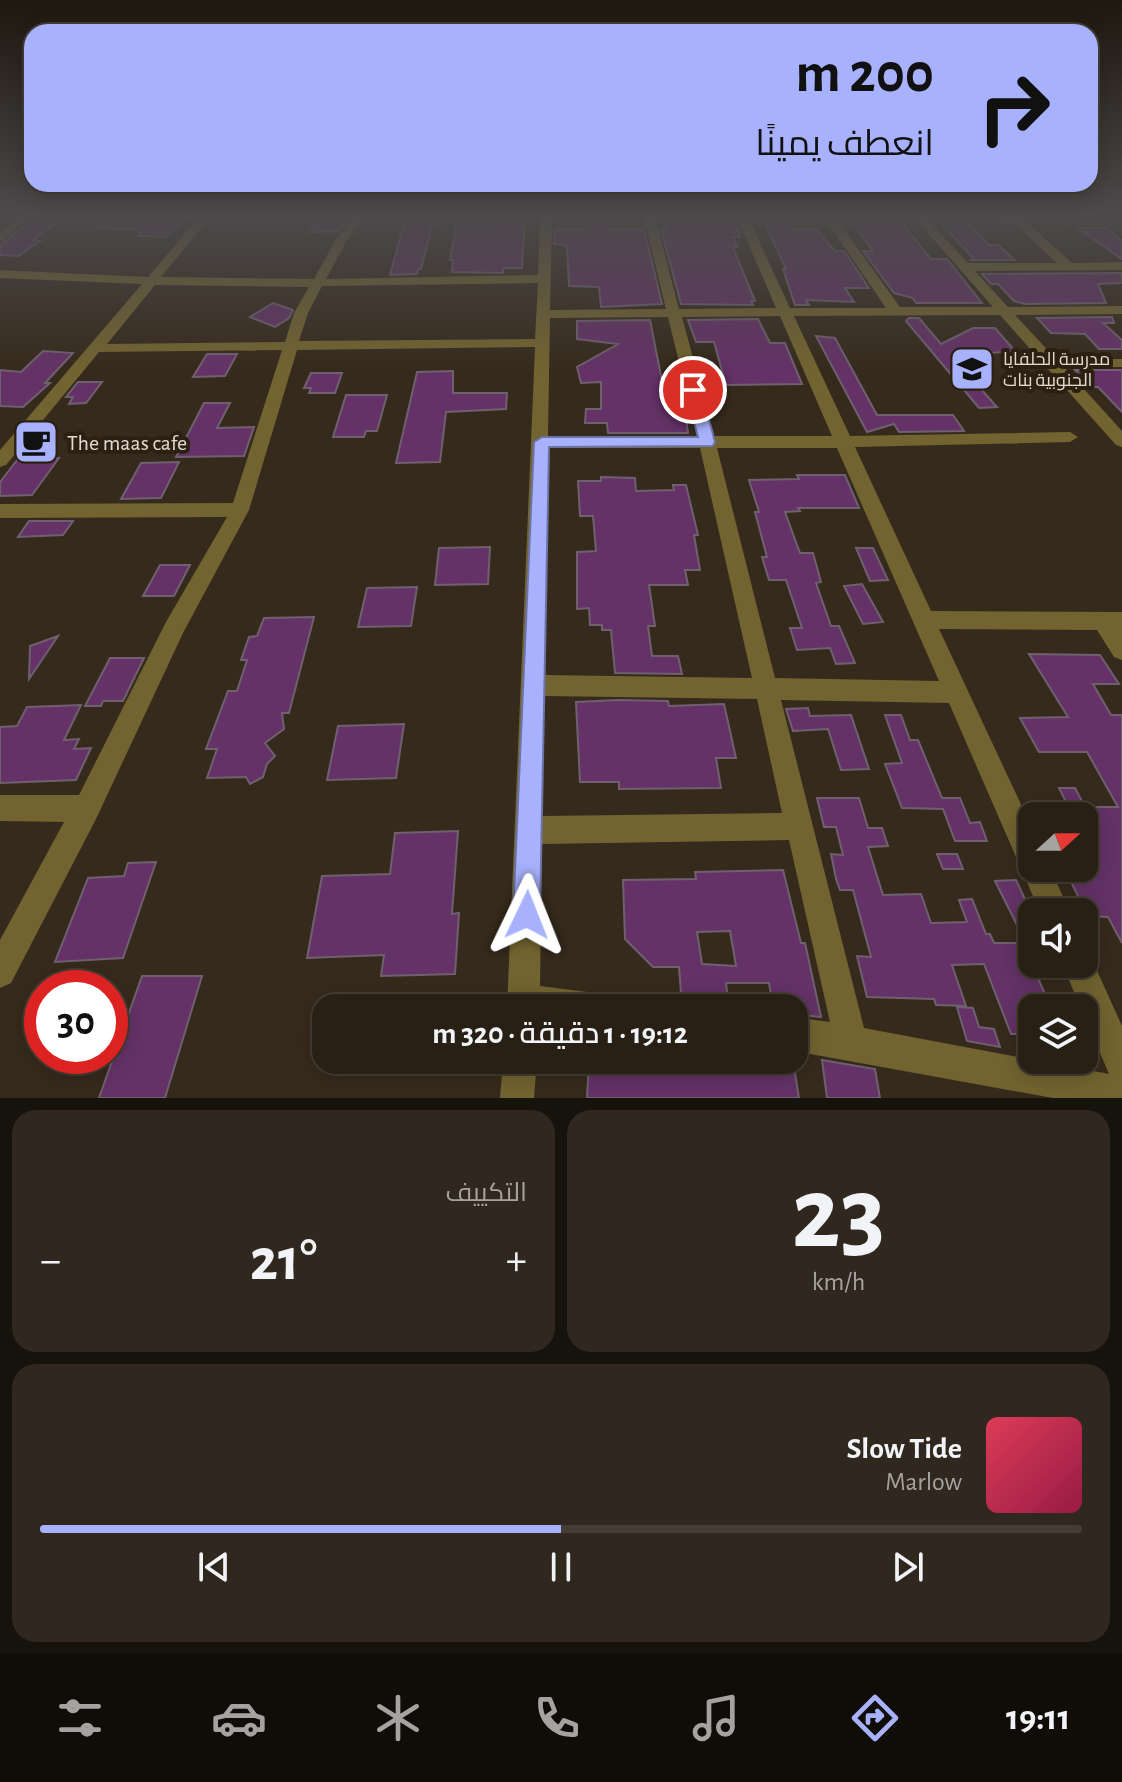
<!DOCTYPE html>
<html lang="ar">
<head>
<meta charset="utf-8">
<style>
  :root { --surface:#282015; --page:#30281e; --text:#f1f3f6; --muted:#a5a3a0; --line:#443e34; --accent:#a7b1fc }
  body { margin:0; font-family:"Alegreya Sans",Cairo,sans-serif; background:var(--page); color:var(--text); direction:rtl; height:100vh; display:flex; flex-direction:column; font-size:30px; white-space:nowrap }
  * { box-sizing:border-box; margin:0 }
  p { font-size:26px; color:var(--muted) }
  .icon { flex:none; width:44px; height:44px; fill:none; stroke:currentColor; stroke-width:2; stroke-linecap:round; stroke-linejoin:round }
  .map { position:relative; height:1098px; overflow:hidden; direction:ltr }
  .drawer { display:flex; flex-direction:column; gap:12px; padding:12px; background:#16120c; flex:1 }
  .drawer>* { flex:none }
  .hud { position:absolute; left:24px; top:24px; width:1074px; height:168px; border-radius:24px; box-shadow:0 4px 20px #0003,0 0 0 2px var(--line); direction:rtl; background:#a7b1fc; color:#111; overflow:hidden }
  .needle { width:52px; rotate:69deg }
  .tools { position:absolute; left:1018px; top:802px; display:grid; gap:16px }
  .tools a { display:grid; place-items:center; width:80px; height:80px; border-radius:16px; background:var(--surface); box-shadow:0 4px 20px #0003,0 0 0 2px var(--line); font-size:40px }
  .speed { position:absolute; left:24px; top:970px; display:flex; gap:16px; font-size:40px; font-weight:700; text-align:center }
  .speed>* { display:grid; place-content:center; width:104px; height:104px; border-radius:50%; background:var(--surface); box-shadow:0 4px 20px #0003,0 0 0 2px var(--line); line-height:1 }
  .speed .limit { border:12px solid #d22; background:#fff; color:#111 }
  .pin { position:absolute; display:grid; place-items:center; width:68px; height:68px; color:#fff; margin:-34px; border:4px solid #fff; border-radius:50%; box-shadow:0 2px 8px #0007 }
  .me { position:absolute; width:88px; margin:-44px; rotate:2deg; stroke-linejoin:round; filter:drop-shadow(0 0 6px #0008) }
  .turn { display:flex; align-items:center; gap:28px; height:168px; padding:0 32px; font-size:36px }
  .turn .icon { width:104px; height:104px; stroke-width:2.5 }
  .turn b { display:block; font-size:56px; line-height:68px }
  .big { font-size:60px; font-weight:600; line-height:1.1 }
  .drawer .tile { flex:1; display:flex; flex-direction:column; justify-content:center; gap:12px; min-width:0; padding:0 28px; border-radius:24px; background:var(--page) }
  .drawer .dial { align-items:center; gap:0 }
  .dial b { font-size:104px; line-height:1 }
  .song { display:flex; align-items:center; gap:24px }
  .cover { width:96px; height:96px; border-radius:12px; background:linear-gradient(135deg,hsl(350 70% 55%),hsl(340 70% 35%)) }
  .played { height:8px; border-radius:4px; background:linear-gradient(90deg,var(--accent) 50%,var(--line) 50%) }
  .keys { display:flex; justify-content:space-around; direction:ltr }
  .heat { display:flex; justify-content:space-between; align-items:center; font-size:44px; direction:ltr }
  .drawer .tiles { flex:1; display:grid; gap:12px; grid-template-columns:1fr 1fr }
  .tile:last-child { grid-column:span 2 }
  .trip { position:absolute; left:312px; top:994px; width:496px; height:80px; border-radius:24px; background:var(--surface); box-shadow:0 4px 20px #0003,0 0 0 2px var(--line); font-weight:600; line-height:80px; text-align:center; direction:rtl }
  .tabs { display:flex; height:128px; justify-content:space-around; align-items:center; background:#100d08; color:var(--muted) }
  .tabs .icon { width:56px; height:56px }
  .tabs .on { color:var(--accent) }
  .tabs b { font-size:36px; color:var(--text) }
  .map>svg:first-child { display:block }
  .building { fill:#643266; stroke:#6f606f; stroke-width:2; fill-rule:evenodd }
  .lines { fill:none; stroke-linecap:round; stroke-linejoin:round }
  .minor { fill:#726430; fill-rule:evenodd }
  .route { fill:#a7b1fc; stroke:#6d73a4; stroke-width:2 }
  .labels { text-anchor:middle; stroke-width:8; stroke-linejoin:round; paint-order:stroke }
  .far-poi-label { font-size:18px; fill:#e2dad1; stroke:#2c2012; text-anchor:start }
  .poi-label { font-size:22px; fill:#e2dad1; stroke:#2c2012; text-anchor:start }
</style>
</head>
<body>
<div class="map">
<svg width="1122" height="1098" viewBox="0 0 1122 1098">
  <rect width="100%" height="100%" fill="#362a1c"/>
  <path class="building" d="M36,217H64L34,240L40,241L18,256L0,255V245Z
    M97,217H187L166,237L138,236L142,230L97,228Z
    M318,217H351L339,231L311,232Z
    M406,217L434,218L421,269H418L417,274L390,275Z
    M496,217H525L522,268H503V273L452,272L453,260H450L456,226H494Z
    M672,217H734L740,237H733L737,247H733L755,301H751L753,305L681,304L661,229H665L664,219Z
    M762,217H781L785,226L796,229H816L835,251H844L869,288H845L854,302L806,300L809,305H795L783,269H786Z
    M849,217H897L931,259H947L982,303H916L913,298L894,293L863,251H873Z
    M588,218H607L609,229H644L662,304L601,307L599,287L569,286L567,246L554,244L555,230L589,229Z
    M943,226H972L989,245H998L1015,260H969H975Z
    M1077,228H1106L1122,241V259Z
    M1122,273V283L1098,284L1106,303L1025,304L1014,301L998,284H991L982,274Z
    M273,303L293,310L289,318L275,327L250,317Z
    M1112,317L1114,323H1103L1122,340V349H1099L1085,334L1051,333L1037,318Z
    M909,318H919L941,344L973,328H995L1015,351L952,356L997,407L979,408L906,321Z
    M758,319L770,343H785L802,384L726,385L714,342H696L688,320Z
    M650,320L663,386H682L688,433H608L607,423H585L586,409H601V382L581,383L577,367L618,344L577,339V321Z
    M816,336L835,338L877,415H953L964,431L899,432L894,424L867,432Z
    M43,351L73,353L45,383H50L23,407L0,406V370L21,372Z
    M207,354H237L225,376L193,377Z
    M1075,370H1122V412L1098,387H1091Z
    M453,371V393H507L506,409L446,412L440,462L396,463L417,372Z
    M311,373H342L335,393H309L311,388H304Z
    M78,382H102L86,403L69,404L73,397H66Z
    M346,395H387L377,431H366L364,437H333Z
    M204,403H230L217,428L254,427L244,456L176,457Z
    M59,458L32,495L0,496V482L18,459Z
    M179,462L161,498L121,499L141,463Z
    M797,475H845L859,508H798L800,511L785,512L800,553H813L821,582L816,583L831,626H839L855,663L836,664L830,648L797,650L790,628H802L786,580H769L762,557H767L755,512H759L749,480L799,479Z
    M601,477L635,478L636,491L674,490L673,485H686L698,535H694L700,570H685L688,585H649L655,626H648L652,656H678L682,674L615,673L611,630H602V625H590L589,608L577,609V552L596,551L593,516H580L578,481H601Z
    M29,521H73L63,535L18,537Z
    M490,547L488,584L435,585L439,548Z
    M856,548H873L888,580L870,581Z
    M160,565H190L174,596H143Z
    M862,584L883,622L863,624L844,586Z
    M417,587L411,626L358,627L367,588Z
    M314,617L289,713H282L284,729L265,743L275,756L267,764L263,777L250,784L246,777L207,778L217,749H206L228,691H237L247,660H241L249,637L257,636L264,618Z
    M58,636L29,679L30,646Z
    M1029,654L1100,655L1119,684H1093L1111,715H1122V943L1108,917L1088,916L1064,868L1098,867L1084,839V816H1073L1059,788H1075L1085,807H1118L1087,752H1039L1020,718L1068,717Z
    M110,658H144L123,701H103L101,706H85Z
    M618,700L668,701L669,706L724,704L736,758H716L721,788L619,789V782H580L576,702Z
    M81,705L64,740L79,739L74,749L91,748L76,780L0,783V727L17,726L27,707Z
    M808,708L810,716L851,715L869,769L841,770L828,729L793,731L786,709Z
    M885,715H901L910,740H918L942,798H960L970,823L980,822L987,841H955L943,809L902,808L885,764L902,763Z
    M404,724L396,778L327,780L338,726Z
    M817,798H859L868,828H882L888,846L868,847L883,895L921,894L931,923L967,922L959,900L972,899L986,934H990L994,943H1026L995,881L1016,880L1032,914V964L1051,1008H1032V1034H1011L984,964L952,965L966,1006L936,1005L934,999L867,997L857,956L871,957L853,890H840L836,879L831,854L843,855L836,827H824Z
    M458,831L452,914L459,913L455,974L381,976L384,955L307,958L322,876L390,874L395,833Z
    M937,854H957L963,869H943Z
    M156,862L123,958L55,962L88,878L124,876L128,863Z
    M783,870L801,943H805L821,1017L794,1014V1008H773L769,983H726L729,1008H712L711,995L681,993L679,967H653L625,939L623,880L696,879L695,872ZM730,931L736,966L702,964L697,932Z
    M142,976H202L165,1098H99Z
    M957,1007L973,1008L979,1027L994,1029L1000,1047L967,1041Z
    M589,1060H793L799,1098H587Z
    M822,1060L875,1069L880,1098H827Z"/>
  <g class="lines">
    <path class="minor" d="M19,217H31L0,242V233Z
      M199,217H210L161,277L314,279L336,239L355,217H366L347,240L326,279L538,275L540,217H552L550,310L666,309L644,217H655L679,309L776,308L737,217H748L790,308H886L824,217H835L900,307H993L914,217L1114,220L1116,222L1110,225L1029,224L1072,263L1122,262V270L975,271L1008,307L1122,306V314L1015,315L1056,359H1122V367H1064L1122,431V447L1116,445L1000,315L794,316L850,436L1070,432L1078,437L1070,442L855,447L931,611L1122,612V660L1114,657L1097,630L939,629L1032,828V868H1050L1070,912H1040L949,703L781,700L864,1028L1109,1074L1084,1015V1008H1081L1062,964H1084V951L1089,953L1122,1026V1098H1053L794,1051V1017L830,1022L789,840L542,844L540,986L587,992L598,997L603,1008H507L535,347L297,350L249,510L183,633L96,819L11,983L0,988V940L64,822L0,821V795H79L166,622L227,517L0,518V504L233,503L282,350L99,352L6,465L0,467V450L142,284L0,278V270L148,277ZM931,223L1015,224L1057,263H968ZM538,283L535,339L299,341L308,313L322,286ZM155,285L309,287L294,313L285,342L107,344ZM780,316L832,436H714L682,317ZM668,317L697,436H548L550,318ZM548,448H700L752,678L544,675ZM717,448H837L939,681L775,678ZM544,696L757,699L782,813L542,816Z
      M503,1060H537L534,1098H500Z"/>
  </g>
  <linearGradient id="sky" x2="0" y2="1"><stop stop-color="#1e170f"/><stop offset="0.58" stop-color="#4c4a4b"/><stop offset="1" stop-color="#4c4a4b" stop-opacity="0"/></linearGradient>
  <rect width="1122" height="371" fill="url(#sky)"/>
  <path class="route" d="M693,386L701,390L715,442L713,446L549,447L540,915L536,924L527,928L517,924L513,915L534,442L542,437H698L686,390Z"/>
  <defs>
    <g id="school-square" transform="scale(2.3)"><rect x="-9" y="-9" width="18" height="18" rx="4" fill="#a7b1fc" stroke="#2c2012"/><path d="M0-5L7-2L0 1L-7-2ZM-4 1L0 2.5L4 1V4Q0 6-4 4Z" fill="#111"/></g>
    <g id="cafe-square" transform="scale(2.3)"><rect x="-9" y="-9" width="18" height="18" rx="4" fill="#a7b1fc" stroke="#2c2012"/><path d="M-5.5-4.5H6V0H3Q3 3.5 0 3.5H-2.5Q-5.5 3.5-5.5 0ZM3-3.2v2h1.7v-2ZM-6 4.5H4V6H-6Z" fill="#111"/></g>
  </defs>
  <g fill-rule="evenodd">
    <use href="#school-square" x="972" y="369"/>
    <use href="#cafe-square" x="36" y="442"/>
  </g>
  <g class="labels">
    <g class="far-poi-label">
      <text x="1003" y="365">مدرسة الحلفايا<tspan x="1003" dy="21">الجنوبية بنات</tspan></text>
    </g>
    <g class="poi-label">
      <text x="67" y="450">The maas cafe</text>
    </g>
  </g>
</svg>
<div class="tools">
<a><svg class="needle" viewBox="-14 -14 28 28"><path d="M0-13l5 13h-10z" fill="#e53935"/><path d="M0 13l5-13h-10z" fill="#a5a3a0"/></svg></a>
<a><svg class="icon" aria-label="sound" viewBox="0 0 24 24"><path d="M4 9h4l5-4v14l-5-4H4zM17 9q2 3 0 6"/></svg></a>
<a><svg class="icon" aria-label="layers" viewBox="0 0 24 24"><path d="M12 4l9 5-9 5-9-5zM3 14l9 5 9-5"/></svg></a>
</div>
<div class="speed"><div class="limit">30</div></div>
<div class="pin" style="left:693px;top:390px;background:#d93025"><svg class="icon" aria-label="arrive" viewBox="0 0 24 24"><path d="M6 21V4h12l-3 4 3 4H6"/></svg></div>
<svg class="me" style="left:527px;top:915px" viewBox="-20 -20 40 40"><path d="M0-17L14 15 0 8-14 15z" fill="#a7b1fc" stroke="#fff" stroke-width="4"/></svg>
<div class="trip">19:12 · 1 دقيقة · 320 m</div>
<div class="hud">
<div class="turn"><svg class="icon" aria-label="right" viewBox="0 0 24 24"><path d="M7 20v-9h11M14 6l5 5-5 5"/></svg><div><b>200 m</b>انعطف يمينًا</div></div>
</div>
</div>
<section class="drawer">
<div class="tiles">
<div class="tile dial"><b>23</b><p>km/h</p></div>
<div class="tile"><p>التكييف</p>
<div class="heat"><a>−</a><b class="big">21°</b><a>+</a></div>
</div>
<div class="tile">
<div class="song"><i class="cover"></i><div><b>Slow Tide</b><p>Marlow</p></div></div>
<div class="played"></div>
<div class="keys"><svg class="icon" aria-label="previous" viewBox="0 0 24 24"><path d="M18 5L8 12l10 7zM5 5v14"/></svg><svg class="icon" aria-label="pause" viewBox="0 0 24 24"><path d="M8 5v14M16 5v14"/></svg><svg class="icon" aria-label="next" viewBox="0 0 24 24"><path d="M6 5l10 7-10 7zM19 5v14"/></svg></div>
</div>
</div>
</section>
<nav class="tabs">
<b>19:11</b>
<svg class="icon on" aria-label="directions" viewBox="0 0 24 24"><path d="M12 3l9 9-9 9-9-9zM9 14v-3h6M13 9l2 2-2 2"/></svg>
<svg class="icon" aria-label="music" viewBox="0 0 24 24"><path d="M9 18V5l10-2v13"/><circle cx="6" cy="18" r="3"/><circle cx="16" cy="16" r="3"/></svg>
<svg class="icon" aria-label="phone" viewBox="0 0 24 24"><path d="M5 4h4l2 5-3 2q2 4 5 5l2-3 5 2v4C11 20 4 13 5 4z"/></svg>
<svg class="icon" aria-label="climate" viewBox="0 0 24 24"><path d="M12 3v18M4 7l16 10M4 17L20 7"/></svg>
<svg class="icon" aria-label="car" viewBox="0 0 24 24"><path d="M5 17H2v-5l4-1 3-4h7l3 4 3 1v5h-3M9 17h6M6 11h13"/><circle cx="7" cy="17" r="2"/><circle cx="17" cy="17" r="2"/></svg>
<svg class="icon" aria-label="filters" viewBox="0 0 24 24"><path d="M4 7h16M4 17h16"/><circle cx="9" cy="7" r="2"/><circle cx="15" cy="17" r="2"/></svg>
</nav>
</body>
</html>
